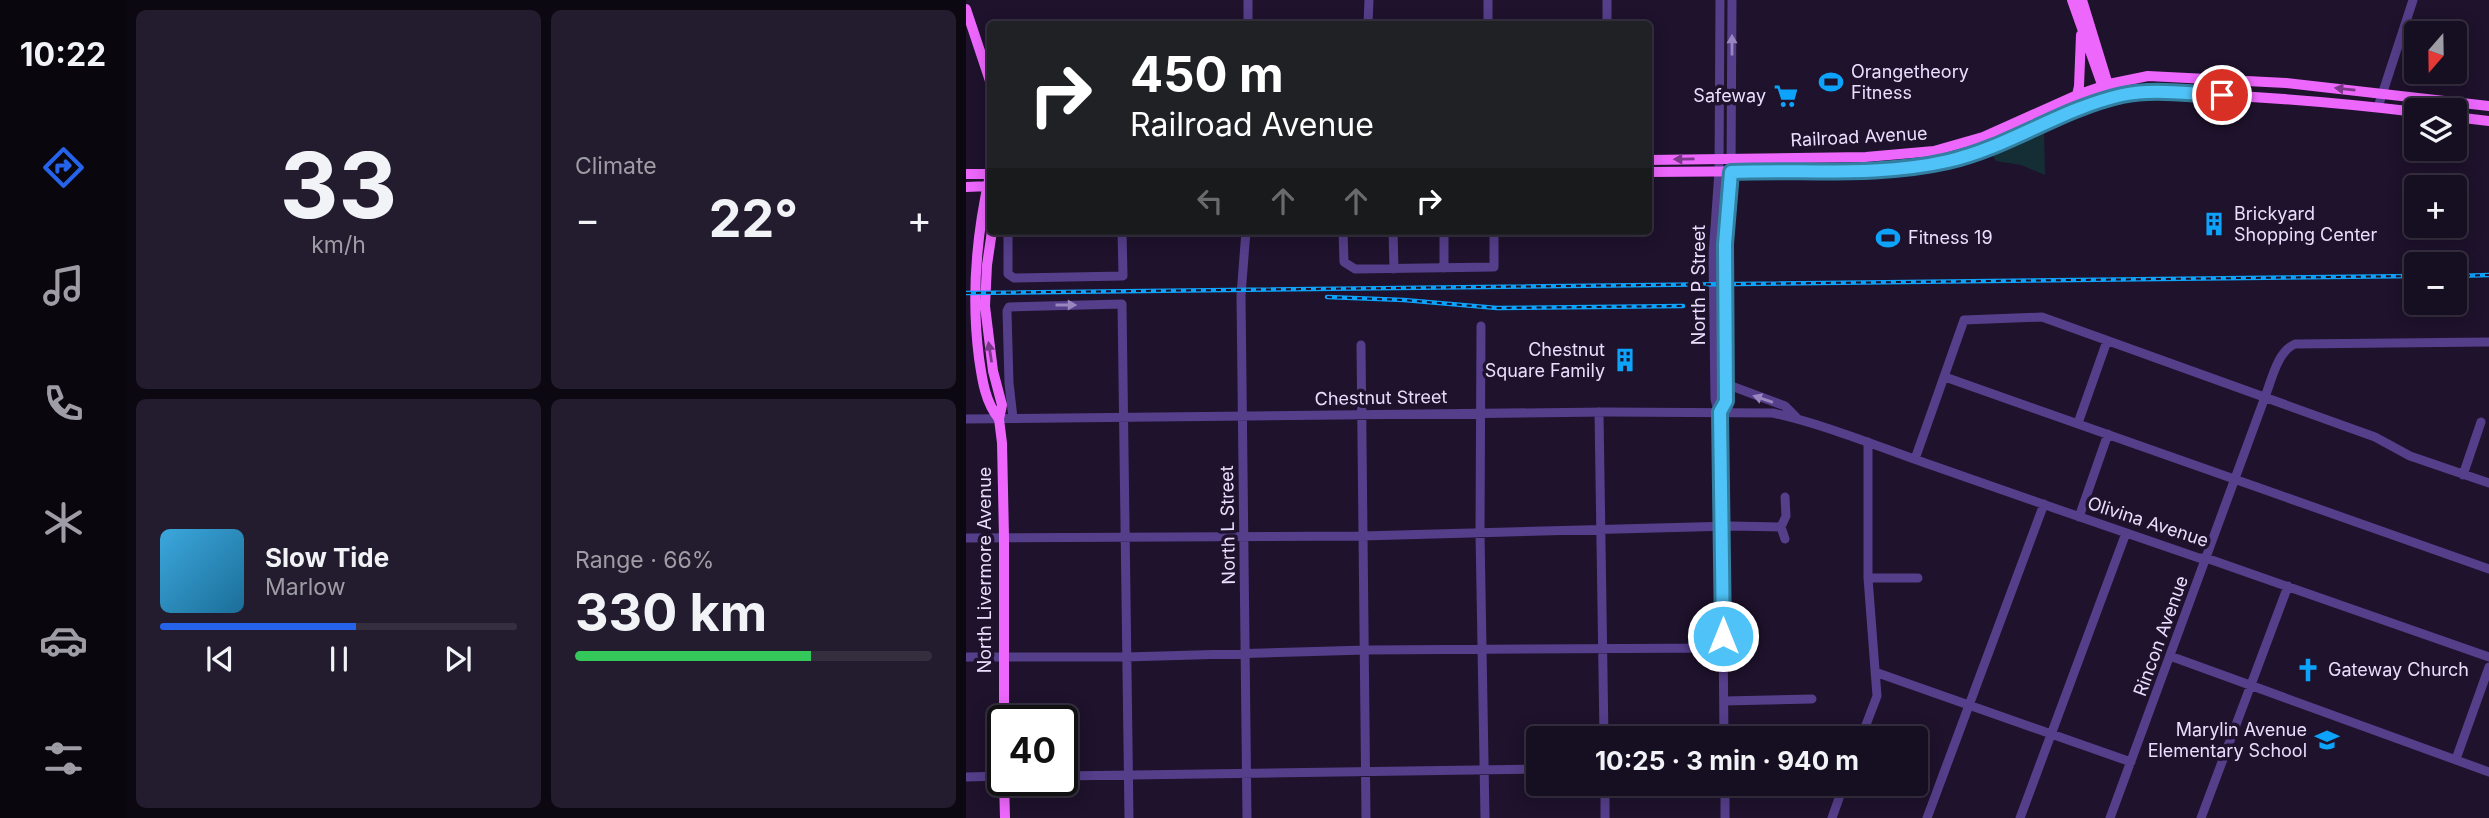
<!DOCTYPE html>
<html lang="en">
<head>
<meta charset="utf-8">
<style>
  :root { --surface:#160e21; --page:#231c2e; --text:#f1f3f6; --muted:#9e9ca5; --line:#352e3f; --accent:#2563eb }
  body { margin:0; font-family:Inter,sans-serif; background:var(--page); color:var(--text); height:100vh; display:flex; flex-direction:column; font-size:26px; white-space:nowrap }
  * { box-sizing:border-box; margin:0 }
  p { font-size:23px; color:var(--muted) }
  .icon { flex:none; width:38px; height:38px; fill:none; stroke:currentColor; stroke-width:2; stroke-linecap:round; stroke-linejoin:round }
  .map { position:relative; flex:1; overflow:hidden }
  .details { display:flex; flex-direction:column; gap:10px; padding:10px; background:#0c0812; width:840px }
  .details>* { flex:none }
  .top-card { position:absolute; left:21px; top:21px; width:665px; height:214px; border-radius:7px; box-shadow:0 4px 18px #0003,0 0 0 2px var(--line); background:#202124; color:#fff; overflow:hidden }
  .needle { width:46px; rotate:200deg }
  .tools { position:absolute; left:1438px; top:21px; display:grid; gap:14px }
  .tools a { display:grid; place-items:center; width:63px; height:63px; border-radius:7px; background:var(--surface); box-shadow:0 4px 18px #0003,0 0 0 2px var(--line); font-size:35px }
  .speed { position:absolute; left:21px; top:705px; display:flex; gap:14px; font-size:35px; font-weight:700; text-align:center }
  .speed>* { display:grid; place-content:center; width:91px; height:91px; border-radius:50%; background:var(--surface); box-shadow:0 4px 18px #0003,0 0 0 2px var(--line); line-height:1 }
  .speed .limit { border:4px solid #111; border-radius:10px; background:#fff; color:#111 }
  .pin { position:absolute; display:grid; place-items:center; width:60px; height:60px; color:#fff; margin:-30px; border:4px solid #fff; border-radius:50%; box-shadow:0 2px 7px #0007 }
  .me { position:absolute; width:77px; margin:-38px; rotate:0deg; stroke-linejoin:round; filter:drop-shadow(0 0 5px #0008) }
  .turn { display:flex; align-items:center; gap:24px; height:147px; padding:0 28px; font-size:32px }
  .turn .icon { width:91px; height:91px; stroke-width:2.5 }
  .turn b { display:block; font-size:49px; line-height:60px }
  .lanes { display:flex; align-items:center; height:66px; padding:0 28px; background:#0003; justify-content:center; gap:35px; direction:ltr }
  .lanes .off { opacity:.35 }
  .big { font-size:52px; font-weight:700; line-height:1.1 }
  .details .card { flex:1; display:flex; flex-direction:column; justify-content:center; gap:10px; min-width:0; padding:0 24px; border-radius:10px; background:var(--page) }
  .details .dial { align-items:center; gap:0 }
  .dial b { font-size:91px; line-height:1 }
  .song { display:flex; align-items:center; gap:21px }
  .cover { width:84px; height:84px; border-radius:10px; background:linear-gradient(135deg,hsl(200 70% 55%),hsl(200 70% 35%)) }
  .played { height:7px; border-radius:4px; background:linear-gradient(90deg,var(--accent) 55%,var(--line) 55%) }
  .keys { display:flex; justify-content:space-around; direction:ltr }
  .heat { display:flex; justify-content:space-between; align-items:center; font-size:38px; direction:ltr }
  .charge { height:10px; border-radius:5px; background:linear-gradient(90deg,#34c759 66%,var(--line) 0) }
  .details .tiles { flex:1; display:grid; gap:10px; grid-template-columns:repeat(2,1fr) }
  .trip { position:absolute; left:560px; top:726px; width:402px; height:70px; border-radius:7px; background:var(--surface); box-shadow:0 4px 18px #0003,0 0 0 2px var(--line); font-weight:700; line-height:70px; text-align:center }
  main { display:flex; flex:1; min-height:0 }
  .menu { display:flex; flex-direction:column; width:126px; justify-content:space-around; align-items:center; background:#09060d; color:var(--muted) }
  .menu .icon { width:49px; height:49px }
  .menu .on { color:var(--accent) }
  .menu b { font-size:32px; color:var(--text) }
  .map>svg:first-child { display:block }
  .green { fill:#152e36 }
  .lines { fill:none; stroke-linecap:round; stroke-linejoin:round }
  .minor { stroke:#553e8a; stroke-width:9 }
  .major { stroke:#ed67fc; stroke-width:10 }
  .rail-casing { stroke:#0da3fb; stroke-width:4.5 }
  .rail { stroke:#1e122c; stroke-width:2; stroke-dasharray:5; stroke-linecap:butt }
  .oneway { fill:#9886be }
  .oneway2 { fill:#7b388a }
  .route-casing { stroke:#337fa1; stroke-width:18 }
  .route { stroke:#4fc3f7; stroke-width:12 }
  .labels { text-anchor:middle; stroke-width:7; stroke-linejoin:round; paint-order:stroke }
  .poi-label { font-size:18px; fill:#eadefe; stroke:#1e122c; text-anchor:start }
  .street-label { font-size:18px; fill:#eadefe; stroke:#1e122c }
</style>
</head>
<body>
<main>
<nav class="menu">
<b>10:22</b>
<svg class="icon on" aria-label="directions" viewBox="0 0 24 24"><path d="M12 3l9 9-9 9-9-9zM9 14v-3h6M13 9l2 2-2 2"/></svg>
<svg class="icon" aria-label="music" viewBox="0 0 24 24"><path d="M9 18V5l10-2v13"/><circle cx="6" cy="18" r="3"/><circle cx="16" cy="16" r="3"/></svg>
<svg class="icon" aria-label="phone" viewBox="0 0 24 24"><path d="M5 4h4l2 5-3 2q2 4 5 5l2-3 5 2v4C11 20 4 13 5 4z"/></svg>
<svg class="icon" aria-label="climate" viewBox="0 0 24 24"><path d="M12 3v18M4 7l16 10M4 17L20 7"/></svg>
<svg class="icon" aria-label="car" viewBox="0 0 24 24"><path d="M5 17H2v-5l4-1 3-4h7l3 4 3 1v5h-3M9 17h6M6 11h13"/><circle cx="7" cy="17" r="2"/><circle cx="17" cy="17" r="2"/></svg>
<svg class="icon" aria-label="filters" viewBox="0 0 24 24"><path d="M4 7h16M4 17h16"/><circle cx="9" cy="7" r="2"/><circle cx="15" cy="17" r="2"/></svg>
</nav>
<section class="details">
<div class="tiles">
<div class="card dial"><b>33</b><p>km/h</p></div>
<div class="card"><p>Climate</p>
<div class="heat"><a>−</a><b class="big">22°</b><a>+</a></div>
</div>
<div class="card">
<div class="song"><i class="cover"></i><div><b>Slow Tide</b><p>Marlow</p></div></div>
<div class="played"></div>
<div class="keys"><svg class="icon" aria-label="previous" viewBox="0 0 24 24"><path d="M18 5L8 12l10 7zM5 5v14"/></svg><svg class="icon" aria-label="pause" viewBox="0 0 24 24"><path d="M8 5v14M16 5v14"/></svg><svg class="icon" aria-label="next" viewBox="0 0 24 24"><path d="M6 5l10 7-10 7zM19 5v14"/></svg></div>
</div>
<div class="card"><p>Range · 66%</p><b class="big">330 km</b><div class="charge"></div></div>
</div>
</section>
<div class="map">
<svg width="1523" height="818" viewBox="0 0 1523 818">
  <rect width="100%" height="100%" fill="#1e122c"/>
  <path class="green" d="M1078,130L1079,175L1055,165L1030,161L1026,155Z"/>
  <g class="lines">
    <path class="minor" d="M282,0V24
      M641,0V24
      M754,0L753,171L747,255L749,399L755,422L758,738
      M402,24L403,0
      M522,24V0
      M1412,107L1447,0
      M42,231V274L48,278L157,276L156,231
      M280,231L275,295L281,818
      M377,231L378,262L389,269L528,267V231
      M427,231L428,269
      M478,231V268
      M515,326L514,533L519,818
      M395,345L400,818
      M979,377L1523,569
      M760,384L819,406L830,417
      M633,412L638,738
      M754,412L760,401L759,244L765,171L766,0
      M47,418L43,383L41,311L43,307L156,304L163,818
      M0,419L640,412L807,413C861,425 913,447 965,465C1054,496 1144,528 1233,558H1240L1523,657
      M1112,423L1141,341
      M949,459L998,320L1076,317L1409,437L1444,456L1523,483
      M1497,475L1515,422
      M819,497L820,516L815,527L819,539
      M1113,517L1142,434
      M0,538L396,536L766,526L815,527
      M902,578H952
      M1204,656L1523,772
      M0,657H160L400,650L757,648
      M909,672L1165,762
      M758,701L846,699
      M895,738L911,696L902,578V442
      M1490,759L1523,667
      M96,776L572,769
      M0,777L37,776
      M639,784V818
      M759,784V818
      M866,818L878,784
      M961,818L1078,504
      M1054,818L1160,533
      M1144,818L1299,397C1306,379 1311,352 1329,344L1523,342
      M1235,818L1322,586"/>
    <path class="major" d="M1106,0L1138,90
      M1116,0L1143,88
      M0,9L24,81
      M1111,95L1113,86L1115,35
      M1489,117L1523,121
      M682,160L900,157L968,151L1017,137L1111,95L1143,84L1182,76L1320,83L1523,106
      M682,172L917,170C951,168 984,163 1016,151C1063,134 1104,107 1154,95C1185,88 1217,93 1249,95C1317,98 1384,104 1451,112
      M0,174H24
      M24,175C10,236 5,296 13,358C16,379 19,402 33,419
      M0,187L24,186
      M26,231L21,265L19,306L27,371L36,405L33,419L36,443L38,537V721
      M38,780L39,818"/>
    <g class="rail-casing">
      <path id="rail" d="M1489,276L1523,275
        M0,293L1451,276
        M361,297L438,300L531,308L717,306"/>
    </g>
    <use href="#rail" class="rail"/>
  </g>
  <defs><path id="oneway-solid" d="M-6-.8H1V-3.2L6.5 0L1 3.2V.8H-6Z" transform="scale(1.75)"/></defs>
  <g class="oneway">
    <use href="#oneway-solid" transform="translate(766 45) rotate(-90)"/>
    <use href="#oneway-solid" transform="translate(100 305)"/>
    <use href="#oneway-solid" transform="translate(797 399) rotate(-161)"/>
  </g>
  <g class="oneway2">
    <use href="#oneway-solid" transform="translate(1379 89) rotate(-174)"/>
    <use href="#oneway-solid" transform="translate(718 159) rotate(179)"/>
    <use href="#oneway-solid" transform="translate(24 352) rotate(-99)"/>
  </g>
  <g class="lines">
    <g class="route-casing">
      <path id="route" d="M757,636L754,412L760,401L759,244L765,172C837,169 912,177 982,161C1043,147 1094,109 1156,95C1188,88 1223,94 1256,95"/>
    </g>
    <use href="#route" class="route"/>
  </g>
  <defs>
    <g id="stadium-bare" transform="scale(1.89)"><path d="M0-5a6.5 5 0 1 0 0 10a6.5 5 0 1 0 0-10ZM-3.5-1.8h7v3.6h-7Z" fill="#0da3fb" stroke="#1e122c" stroke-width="2.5" paint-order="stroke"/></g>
    <g id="supermarket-bare" transform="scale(1.89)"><path d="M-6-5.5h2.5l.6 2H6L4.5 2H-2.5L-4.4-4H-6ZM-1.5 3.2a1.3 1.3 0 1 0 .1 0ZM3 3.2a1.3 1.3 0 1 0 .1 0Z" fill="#0da3fb" stroke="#1e122c" stroke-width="2.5" paint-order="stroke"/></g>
    <g id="building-bare" transform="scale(1.89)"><path d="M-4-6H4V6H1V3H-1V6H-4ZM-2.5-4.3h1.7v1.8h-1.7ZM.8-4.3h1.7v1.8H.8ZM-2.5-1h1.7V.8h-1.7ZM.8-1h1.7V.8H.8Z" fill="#0da3fb" stroke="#1e122c" stroke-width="2.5" paint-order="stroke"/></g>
    <g id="church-bare" transform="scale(1.89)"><path d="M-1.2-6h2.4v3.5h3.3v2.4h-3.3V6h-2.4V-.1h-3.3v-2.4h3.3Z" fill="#0da3fb" stroke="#1e122c" stroke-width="2.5" paint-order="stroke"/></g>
    <g id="school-bare" transform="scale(1.89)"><path d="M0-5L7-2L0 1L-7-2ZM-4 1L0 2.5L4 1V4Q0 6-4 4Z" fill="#0da3fb" stroke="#1e122c" stroke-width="2.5" paint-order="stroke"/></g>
  </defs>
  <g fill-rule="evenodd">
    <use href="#stadium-bare" x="865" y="82"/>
    <use href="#supermarket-bare" x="820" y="96"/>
    <use href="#building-bare" x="1248" y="224"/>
    <use href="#stadium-bare" x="922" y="238"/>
    <use href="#building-bare" x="659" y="360"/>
    <use href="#church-bare" x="1342" y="670"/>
    <use href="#school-bare" x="1361" y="740"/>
  </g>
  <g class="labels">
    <g class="poi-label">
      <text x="885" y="78">Orangetheory<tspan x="885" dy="21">Fitness</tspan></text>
      <text x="800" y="102" text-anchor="end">Safeway</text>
      <text x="1268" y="220">Brickyard<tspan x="1268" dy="21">Shopping Center</tspan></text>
      <text x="942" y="244">Fitness 19</text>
      <text x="639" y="356" text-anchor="end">Chestnut<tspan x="639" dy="21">Square Family</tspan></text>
      <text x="1362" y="676">Gateway Church</text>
      <text x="1341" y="736" text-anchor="end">Marylin Avenue<tspan x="1341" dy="21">Elementary School</tspan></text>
    </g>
    <g class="street-label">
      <text transform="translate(893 137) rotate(-3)" y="6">Railroad Avenue</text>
      <text transform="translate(733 285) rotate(-90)" y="6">North P Street</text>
      <text transform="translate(415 398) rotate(-1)" y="6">Chestnut Street</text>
      <text transform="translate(1182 522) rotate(18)" y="6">Olivina Avenue</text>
      <text transform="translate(262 525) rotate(-91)" y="6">North L Street</text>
      <text transform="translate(19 570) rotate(-90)" y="6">North Livermore Avenue</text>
      <text transform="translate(1195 636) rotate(-70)" y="6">Rincon Avenue</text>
    </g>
  </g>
</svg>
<div class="tools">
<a><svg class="needle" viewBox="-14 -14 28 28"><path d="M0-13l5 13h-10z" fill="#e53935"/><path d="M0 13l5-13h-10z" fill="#9e9ca5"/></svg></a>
<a><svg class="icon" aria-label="layers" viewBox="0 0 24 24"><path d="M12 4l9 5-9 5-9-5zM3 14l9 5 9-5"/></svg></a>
<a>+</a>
<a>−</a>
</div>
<div class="speed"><div class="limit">40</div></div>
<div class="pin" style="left:1256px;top:95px;background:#d93025"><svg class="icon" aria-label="arrive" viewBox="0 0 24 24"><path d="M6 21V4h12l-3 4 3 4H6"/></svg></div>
<svg class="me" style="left:757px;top:636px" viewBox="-20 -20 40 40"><circle r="17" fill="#4fc3f7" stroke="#fff" stroke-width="3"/><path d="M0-11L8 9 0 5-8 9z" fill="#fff"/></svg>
<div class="trip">10:25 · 3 min · 940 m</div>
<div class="top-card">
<div class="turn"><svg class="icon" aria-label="right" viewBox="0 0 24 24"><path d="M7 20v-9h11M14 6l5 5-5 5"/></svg><div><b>450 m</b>Railroad Avenue</div></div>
<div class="lanes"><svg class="icon off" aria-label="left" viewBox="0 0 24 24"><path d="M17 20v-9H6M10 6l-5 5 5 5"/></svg><svg class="icon off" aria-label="ahead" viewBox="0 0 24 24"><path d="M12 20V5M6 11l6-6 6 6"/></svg><svg class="icon off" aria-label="ahead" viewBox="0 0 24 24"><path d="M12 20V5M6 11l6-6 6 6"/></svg><svg class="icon" aria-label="right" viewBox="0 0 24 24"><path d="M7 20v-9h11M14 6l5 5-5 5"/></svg></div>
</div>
</div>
</main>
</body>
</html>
